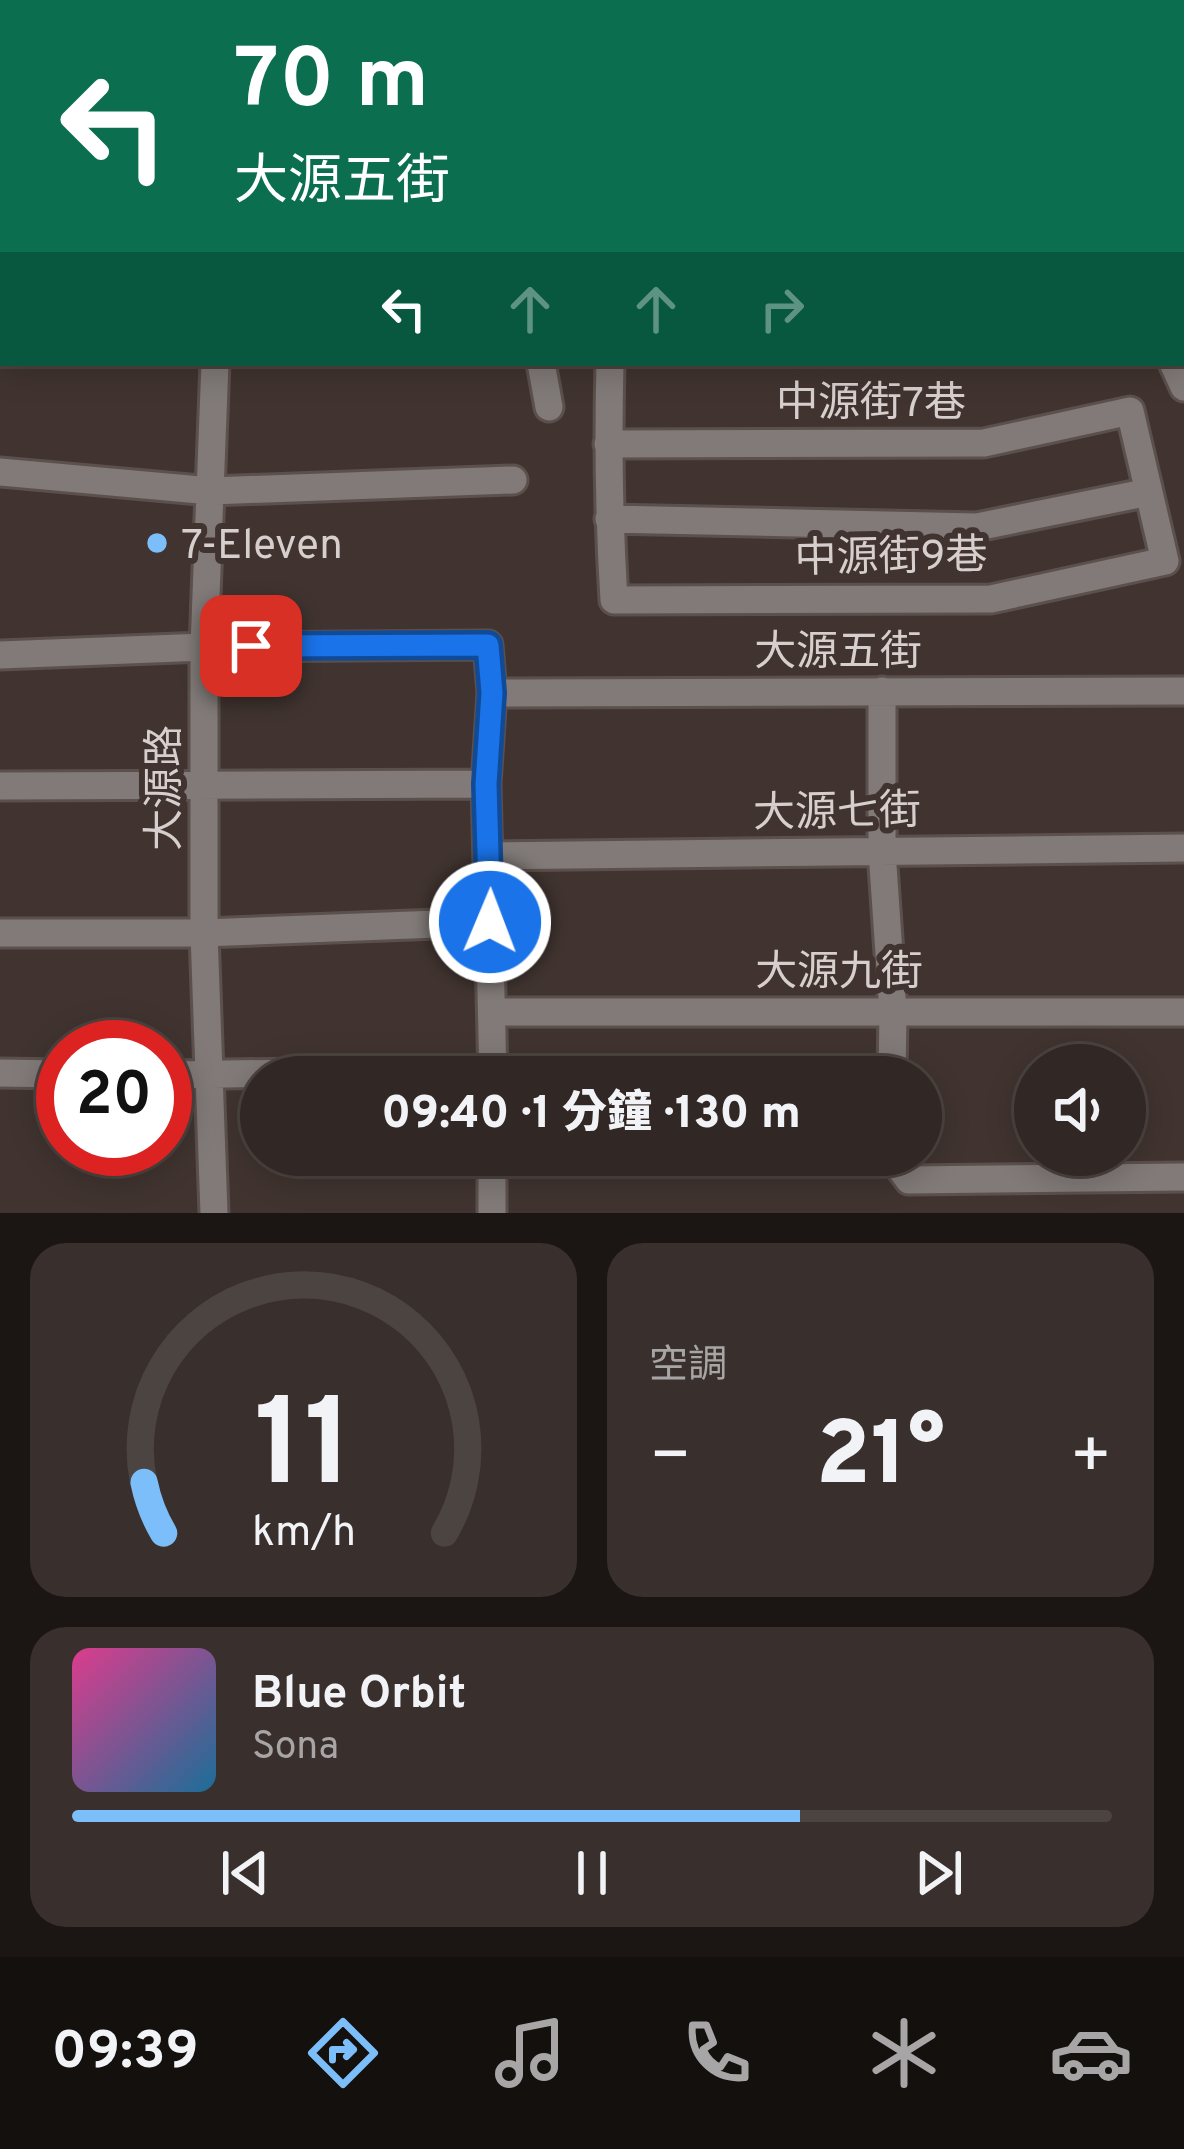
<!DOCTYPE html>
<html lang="zh-TW">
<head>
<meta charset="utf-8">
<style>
  :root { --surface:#312724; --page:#392f2c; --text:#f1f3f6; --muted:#a8a5a6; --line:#4c4441; --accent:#7cbef9 }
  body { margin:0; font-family:Overpass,"Noto Sans TC",sans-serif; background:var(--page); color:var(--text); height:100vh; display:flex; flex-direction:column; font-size:45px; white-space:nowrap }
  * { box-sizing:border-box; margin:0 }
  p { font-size:39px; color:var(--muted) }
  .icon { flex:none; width:66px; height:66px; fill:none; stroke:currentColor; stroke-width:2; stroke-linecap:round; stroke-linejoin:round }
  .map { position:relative; height:1213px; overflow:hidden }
  .panel { display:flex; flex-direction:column; gap:30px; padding:30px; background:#1b1514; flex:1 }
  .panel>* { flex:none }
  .top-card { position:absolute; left:0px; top:0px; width:1185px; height:366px; box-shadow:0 6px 30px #0003,0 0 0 3px var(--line); background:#0b6e4f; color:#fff; overflow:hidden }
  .tools { position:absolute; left:1014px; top:1044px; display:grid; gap:24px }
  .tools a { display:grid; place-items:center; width:132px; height:132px; border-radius:50%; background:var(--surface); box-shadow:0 6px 30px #0003,0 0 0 3px var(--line); font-size:60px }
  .speed { position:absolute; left:36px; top:1020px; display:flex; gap:24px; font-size:60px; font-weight:700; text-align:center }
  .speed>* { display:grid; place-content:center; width:156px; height:156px; border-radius:50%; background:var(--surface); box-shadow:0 6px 30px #0003,0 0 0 3px var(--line); line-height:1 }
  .speed .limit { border:18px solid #d22; background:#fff; color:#111 }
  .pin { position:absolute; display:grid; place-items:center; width:102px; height:102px; color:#fff; margin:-51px; border-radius:24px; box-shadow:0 6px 18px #0006 }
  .me { position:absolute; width:132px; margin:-66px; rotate:1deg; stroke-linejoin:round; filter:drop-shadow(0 0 9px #0008) }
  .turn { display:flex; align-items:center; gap:42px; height:252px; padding:0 36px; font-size:54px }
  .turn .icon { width:156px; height:156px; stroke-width:2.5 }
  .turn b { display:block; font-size:84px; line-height:102px }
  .lanes { display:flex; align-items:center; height:114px; padding:0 36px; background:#0003; justify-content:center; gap:60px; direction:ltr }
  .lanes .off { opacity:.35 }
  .big { font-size:90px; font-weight:800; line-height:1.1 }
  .panel .tile { flex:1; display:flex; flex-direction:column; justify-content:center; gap:18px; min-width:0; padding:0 42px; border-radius:36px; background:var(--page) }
  .panel .dial { align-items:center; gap:0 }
  .dial svg { height:312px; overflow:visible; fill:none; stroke:var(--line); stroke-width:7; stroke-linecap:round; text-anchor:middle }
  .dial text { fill:var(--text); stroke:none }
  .song { display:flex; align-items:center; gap:36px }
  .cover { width:144px; height:144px; border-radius:18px; background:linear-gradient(135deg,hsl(330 70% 55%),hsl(200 70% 35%)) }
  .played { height:12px; border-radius:6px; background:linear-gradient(90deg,var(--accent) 70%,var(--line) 70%) }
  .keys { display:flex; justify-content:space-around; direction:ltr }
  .heat { display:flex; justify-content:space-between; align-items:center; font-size:66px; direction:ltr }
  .panel .tiles { flex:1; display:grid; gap:30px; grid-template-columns:1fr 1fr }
  .tile:last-child { grid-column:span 2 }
  .trip { position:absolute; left:240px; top:1056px; width:702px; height:120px; border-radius:60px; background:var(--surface); box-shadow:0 6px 30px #0003,0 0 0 3px var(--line); font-weight:800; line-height:120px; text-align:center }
  .menu { display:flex; height:192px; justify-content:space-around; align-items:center; background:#14100e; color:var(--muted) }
  .menu .icon { width:84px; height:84px }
  .menu .active { color:var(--accent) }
  .menu b { font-size:54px; color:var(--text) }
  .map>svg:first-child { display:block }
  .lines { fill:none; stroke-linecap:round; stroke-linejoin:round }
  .minor-casing { stroke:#5c504c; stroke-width:33 }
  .path { stroke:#817773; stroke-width:4.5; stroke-dasharray:9 9; stroke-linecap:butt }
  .minor { stroke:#817a78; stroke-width:27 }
  .route-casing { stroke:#114b97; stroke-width:30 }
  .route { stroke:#1a73e8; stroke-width:21 }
  .poi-dot { fill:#7cbef9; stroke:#413430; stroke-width:4.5 }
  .labels { text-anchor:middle; stroke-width:12; stroke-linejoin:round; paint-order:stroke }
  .street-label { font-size:42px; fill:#d7cfcd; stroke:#413430 }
  .poi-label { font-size:42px; fill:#d7cfcd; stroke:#413430; text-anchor:start }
</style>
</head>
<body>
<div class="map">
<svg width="1184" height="1213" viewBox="0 0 1184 1213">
  <rect width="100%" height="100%" fill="#413430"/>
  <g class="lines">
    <g class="minor-casing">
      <path id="minor" d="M222,0V3
        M1164,0L1165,3
        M327,2L335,3
        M630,3V0
        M0,115L3,116
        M1182,143L1184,160
        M1182,205L1184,199
        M0,286H3
        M541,363L549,407
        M1173,363L1184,387
        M608,444L984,443L1130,411L1165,561L991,599L614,600C609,521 608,442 610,363
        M0,472L211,491L513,480
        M609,519L977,527L1149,492
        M0,655L204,647L488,645L492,693L486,784L493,1077
        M882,691V851L893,1012L892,1077
        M492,693L1184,691
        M0,786L486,784
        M490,856L1184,848
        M0,933H204L490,922
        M493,1012H1184
        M0,1073L63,1074
        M165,1075L493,1070
        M891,1155L909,1180L1184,1177
        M214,1213L204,933V647L215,363
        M492,1213V1155"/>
    </g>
    <path class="path" d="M1063,0V3"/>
    <use href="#minor" class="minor"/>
  </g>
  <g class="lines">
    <g class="route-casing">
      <path id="route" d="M251,646L488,645L492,693L486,784L490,922"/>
    </g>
    <use href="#route" class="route"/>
  </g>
  <circle class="poi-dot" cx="157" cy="543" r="12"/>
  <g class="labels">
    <g class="street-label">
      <text x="871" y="416">中源街7巷</text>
      <text transform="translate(891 555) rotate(-1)" y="15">中源街9巷</text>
      <text x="838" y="665">大源五街</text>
      <text transform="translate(163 788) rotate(-90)" y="15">大源路</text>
      <text transform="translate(837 810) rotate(-1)" y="15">大源七街</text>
      <text x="839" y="985">大源九街</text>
    </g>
    <g class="poi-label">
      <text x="181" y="558">7-Eleven</text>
    </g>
  </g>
</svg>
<div class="tools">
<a><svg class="icon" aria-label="sound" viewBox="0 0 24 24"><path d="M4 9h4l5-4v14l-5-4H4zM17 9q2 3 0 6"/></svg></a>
</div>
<div class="speed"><div class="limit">20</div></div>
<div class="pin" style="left:251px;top:646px;background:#d93025"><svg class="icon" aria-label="arrive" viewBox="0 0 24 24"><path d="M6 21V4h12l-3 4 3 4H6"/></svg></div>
<svg class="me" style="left:490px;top:922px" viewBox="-20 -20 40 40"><circle r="17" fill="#1a73e8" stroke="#fff" stroke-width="3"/><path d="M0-11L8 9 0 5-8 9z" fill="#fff"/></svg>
<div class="trip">09:40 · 1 分鐘 · 130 m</div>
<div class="top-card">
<div class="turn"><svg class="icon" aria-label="left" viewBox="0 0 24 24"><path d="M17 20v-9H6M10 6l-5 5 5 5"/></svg><div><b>70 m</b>大源五街</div></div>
<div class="lanes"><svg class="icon" aria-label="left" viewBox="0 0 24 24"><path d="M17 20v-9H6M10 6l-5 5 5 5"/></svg><svg class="icon off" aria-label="ahead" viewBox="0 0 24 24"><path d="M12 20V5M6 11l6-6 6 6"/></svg><svg class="icon off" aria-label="ahead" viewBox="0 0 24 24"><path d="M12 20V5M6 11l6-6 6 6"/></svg><svg class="icon off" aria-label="right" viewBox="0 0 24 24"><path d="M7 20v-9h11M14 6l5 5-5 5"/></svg></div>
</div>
</div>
<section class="panel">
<div class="tiles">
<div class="tile dial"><svg viewBox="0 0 100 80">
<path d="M14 69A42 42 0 1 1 86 69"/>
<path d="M14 69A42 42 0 0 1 9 56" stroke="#7cbef9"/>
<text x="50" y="56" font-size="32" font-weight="700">11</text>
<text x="50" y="72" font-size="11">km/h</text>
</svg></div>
<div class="tile"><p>空調</p>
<div class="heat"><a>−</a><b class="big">21°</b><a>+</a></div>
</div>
<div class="tile">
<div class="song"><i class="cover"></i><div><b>Blue Orbit</b><p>Sona</p></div></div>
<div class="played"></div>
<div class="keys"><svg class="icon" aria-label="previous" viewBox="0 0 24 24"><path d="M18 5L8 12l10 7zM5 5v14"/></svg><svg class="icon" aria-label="pause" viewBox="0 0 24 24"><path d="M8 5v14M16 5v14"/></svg><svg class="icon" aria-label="next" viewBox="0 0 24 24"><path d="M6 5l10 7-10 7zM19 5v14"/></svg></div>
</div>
</div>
</section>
<nav class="menu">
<b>09:39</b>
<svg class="icon active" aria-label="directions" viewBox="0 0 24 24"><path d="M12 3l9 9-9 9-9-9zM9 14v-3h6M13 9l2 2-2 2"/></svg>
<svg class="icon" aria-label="music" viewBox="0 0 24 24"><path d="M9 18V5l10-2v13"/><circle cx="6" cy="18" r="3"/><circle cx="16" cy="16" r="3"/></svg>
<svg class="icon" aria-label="phone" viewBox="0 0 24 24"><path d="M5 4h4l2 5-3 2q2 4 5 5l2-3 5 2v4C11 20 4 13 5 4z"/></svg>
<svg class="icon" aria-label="climate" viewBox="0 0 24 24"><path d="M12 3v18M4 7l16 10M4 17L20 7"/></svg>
<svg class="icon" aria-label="car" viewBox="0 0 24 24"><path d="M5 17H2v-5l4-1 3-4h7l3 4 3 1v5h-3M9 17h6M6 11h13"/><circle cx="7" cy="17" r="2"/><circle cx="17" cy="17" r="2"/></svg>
</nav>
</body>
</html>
